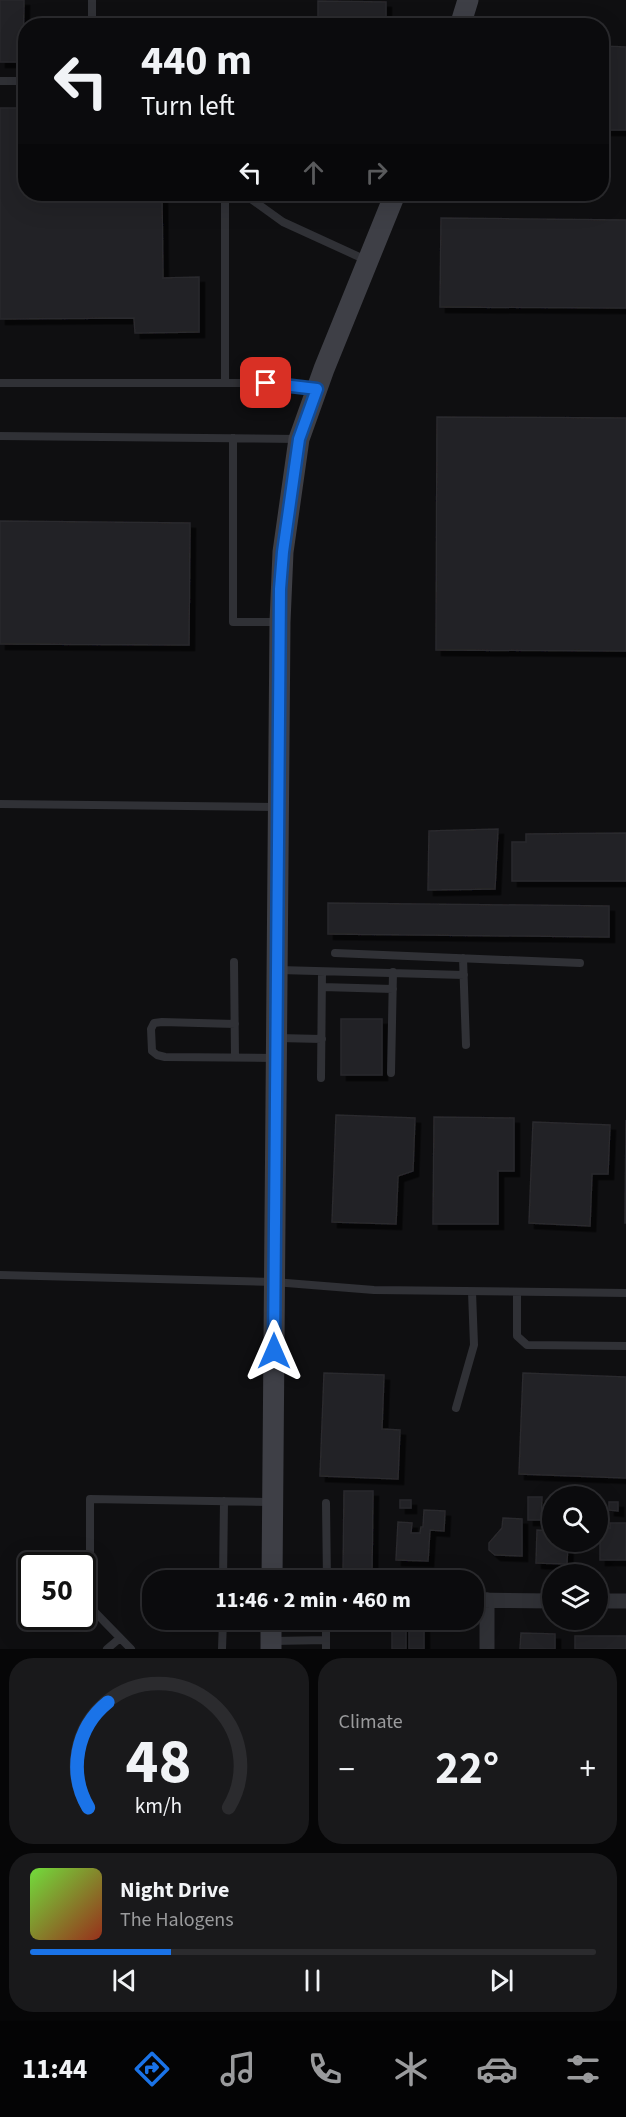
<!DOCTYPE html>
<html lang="en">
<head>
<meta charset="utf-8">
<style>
  :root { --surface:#0b0b0d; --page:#19191b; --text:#f1f3f6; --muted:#9a9b9d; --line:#2b2b2e; --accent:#1a73e8 }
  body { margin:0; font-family:"Source Sans 3",sans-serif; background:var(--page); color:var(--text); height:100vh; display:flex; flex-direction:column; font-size:22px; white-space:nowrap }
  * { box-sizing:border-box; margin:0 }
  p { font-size:20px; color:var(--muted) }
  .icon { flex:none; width:33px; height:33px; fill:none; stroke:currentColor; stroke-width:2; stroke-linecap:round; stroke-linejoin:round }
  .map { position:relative; height:1649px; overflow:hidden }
  .details { display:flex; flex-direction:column; gap:9px; padding:9px; background:#060607; flex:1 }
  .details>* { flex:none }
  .top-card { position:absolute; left:18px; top:18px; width:591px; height:183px; border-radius:24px; box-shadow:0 6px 24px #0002,0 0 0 2px var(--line); background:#0b0b0d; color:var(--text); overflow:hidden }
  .fabs { position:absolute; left:542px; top:1486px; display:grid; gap:12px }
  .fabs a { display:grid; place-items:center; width:66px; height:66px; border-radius:50%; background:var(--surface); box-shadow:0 6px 24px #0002,0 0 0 2px var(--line); font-size:30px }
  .speed { position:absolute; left:18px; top:1552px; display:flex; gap:12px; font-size:30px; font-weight:700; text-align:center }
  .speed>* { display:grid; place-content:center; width:78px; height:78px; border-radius:50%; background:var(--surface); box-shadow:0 6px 24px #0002,0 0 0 2px var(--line); line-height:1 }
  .speed .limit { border:3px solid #111; border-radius:9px; background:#fff; color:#111 }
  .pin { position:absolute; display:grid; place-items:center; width:51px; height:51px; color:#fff; margin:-26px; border-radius:12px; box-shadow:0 3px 9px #0006 }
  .me { position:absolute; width:66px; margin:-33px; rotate:0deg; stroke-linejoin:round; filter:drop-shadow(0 0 4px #0008) }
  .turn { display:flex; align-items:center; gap:21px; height:126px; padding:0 24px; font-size:27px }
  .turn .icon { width:78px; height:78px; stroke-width:2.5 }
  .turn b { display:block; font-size:42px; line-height:51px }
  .lanes { display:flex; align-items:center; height:57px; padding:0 24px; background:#0003; justify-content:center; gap:30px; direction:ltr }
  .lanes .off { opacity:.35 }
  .big { font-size:45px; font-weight:700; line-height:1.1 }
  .details .widget { flex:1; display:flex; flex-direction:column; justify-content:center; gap:9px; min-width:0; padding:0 21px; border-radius:24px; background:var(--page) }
  .details .dial { align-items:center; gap:0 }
  .dial svg { height:156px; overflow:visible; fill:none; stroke:var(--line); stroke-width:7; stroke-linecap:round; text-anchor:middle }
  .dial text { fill:var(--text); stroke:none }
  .song { display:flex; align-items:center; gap:18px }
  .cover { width:72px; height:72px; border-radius:9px; background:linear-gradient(135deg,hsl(100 70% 55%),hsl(10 70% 35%)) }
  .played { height:6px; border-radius:3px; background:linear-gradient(90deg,var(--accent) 25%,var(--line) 25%) }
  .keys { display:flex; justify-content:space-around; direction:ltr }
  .heat { display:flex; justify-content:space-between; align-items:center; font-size:33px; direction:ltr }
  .details .tiles { flex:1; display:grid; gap:9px; grid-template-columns:1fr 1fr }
  .widget:last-child { grid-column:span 2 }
  .trip { position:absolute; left:142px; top:1570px; width:342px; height:60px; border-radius:24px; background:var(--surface); box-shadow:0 6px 24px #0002,0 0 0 2px var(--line); font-weight:700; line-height:60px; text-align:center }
  .tab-bar { display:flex; height:96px; justify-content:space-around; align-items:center; background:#040405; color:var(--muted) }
  .tab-bar .icon { width:42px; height:42px }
  .tab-bar .current { color:var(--accent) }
  .tab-bar b { font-size:27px; color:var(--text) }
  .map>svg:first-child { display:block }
  .building { fill:#222225; stroke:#2a292d; stroke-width:1.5; filter:url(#shadow) }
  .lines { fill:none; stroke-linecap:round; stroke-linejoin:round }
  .lane { stroke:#303136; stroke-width:8 }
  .street { stroke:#303136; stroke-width:15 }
  .secondary { stroke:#3e3f46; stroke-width:21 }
  .route-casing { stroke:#114b97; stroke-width:15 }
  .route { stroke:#1a73e8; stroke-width:10 }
</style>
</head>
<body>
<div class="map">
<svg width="626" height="1649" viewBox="0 0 626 1649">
  <defs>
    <filter id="shadow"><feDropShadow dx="5.5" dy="5.5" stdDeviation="0" flood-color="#0009"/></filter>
  </defs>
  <rect width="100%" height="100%" fill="#0f0f11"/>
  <path class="building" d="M0,0H24L23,62H0Z
    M318,1L386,2V26H318Z
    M602,46L626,47V130H602Z
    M0,108H26V194H162L163,278L199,277V332L135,333L134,318L0,319Z
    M441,218L626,220V308L440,307Z
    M437,417L626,418V651L436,650Z
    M0,521L190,523L189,645L0,644Z
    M498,829L495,889L428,890L429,831Z
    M626,833V881H512V842H526V834Z
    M328,903L609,906V937L328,934Z
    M341,1019H382V1075H341Z
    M336,1115L415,1118L413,1171L398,1176L396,1224L332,1222Z
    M434,1117L514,1118V1171H498V1224H433Z
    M626,1120V1223H625Z
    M533,1122L610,1125L608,1174H592L590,1226L529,1223Z
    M324,1373L384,1375L382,1429L400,1430L398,1479L320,1476Z
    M523,1373L626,1377V1478L519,1474Z
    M344,1491H373L372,1574H343Z
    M528,1497H542L541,1520H528Z
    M400,1500H411V1508H400Z
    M609,1502H618V1511L609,1510Z
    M424,1510L445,1511L444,1531L430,1530L428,1561L396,1560L398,1522L412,1523L411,1533H420L421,1527H423Z
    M503,1518L522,1519V1556L495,1555L489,1550V1543L502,1528Z
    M610,1523H626V1560H600V1528H610Z
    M537,1530L552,1531V1542H568L567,1564L536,1563Z
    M392,1625H406V1649H392Z
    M409,1626H424V1649H409Z
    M521,1633L555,1634V1649H520Z
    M575,1636H626V1649H575Z"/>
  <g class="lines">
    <path class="lane" d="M92,0V26
      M0,81H26
      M244,194L283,222L366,260
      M0,383H265L315,388
      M225,383V194
      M0,436L298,439
      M233,438V622H279
      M0,804L277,807
      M335,953L580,963
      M463,958L466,1045
      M234,962L235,1057
      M279,970L464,975
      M322,987L393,989
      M235,1024L162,1022L154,1023L151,1029L152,1051L157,1055L165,1057L275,1058
      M278,1038L322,1039
      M391,1073L393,972
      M321,1078L322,972
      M0,1275L274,1282L374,1290L626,1293
      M517,1292V1336L527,1345L626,1346
      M456,1408L474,1345L472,1292
      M326,1503L327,1581
      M223,1581L224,1501
      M274,1641L326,1640
      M107,1649L120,1638
      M131,1649L90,1607V1499L270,1502
      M222,1649L223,1620
      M326,1649V1620"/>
    <path class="street" d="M474,1600L552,1601
      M597,1601H626
      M487,1649V1600"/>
    <path class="secondary" d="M460,26L468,0
      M272,1581L280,622L283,552L299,439L324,369L395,194
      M271,1649V1620"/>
  </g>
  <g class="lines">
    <g class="route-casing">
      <path id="route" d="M266,383L317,389L299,439L283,552L280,589L274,1351"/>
    </g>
    <use href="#route" class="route"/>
  </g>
</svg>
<div class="fabs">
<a><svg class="icon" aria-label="search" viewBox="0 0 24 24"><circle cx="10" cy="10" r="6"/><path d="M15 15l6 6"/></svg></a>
<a><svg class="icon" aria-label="layers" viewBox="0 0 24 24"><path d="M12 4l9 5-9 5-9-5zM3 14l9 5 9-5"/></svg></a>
</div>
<div class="speed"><div class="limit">50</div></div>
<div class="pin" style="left:266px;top:383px;background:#d93025"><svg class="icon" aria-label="arrive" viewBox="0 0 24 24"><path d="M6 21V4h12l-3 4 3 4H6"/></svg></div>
<svg class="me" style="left:274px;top:1351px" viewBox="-20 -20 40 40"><path d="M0-17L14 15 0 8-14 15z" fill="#1a73e8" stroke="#fff" stroke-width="4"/></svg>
<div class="trip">11:46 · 2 min · 460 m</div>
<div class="top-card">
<div class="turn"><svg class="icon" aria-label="left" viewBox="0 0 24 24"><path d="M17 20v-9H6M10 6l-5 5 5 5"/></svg><div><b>440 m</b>Turn left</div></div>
<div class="lanes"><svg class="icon" aria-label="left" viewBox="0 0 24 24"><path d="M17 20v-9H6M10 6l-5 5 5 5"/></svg><svg class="icon off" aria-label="ahead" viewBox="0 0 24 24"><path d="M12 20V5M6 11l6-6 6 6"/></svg><svg class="icon off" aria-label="right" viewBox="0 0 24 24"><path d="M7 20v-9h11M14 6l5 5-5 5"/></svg></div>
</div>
</div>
<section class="details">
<div class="tiles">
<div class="widget dial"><svg viewBox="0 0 100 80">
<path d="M14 69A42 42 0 1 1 86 69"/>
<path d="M14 69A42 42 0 0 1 24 15" stroke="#1a73e8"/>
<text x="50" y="56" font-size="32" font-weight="700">48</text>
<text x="50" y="72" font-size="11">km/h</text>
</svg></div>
<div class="widget"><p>Climate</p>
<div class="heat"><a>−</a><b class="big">22°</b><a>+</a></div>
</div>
<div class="widget">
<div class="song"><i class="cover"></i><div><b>Night Drive</b><p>The Halogens</p></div></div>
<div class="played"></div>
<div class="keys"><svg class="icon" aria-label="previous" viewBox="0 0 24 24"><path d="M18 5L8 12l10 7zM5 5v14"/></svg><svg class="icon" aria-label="pause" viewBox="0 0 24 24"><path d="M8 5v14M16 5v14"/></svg><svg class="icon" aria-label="next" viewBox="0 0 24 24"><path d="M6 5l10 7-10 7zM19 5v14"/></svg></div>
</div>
</div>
</section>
<nav class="tab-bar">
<b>11:44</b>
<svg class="icon current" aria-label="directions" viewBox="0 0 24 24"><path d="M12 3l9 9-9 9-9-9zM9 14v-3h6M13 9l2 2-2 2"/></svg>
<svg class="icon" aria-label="music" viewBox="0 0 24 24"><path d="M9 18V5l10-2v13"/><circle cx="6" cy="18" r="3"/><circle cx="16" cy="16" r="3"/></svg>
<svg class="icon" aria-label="phone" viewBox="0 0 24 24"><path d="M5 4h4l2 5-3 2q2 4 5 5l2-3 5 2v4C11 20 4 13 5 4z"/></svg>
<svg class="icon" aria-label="climate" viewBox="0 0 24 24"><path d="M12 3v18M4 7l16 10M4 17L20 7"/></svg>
<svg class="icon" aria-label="car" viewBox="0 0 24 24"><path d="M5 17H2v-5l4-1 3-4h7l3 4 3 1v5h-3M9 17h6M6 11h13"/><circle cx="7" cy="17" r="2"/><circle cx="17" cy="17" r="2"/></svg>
<svg class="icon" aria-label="filters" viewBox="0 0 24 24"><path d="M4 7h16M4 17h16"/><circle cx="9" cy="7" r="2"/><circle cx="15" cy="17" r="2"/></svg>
</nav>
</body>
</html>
